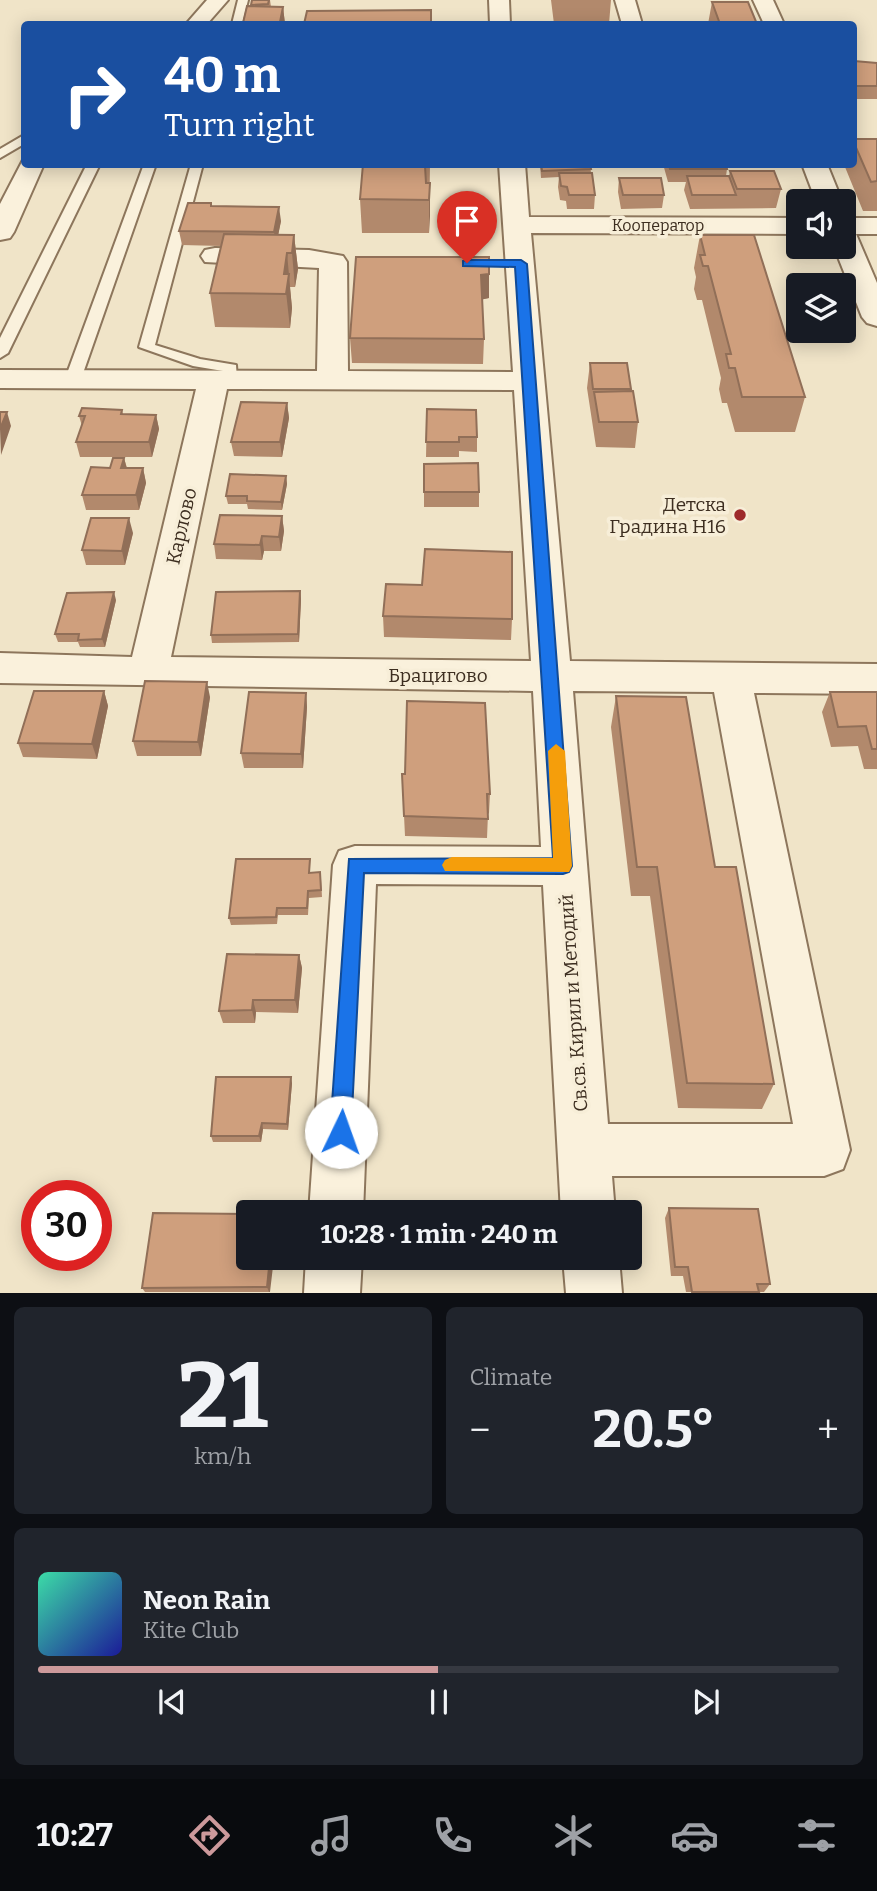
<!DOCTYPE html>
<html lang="en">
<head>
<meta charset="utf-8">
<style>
  :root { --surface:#171b24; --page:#20242c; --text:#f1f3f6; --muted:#9ea1a6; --line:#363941; --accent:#cc999b }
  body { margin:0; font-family:Bitter,serif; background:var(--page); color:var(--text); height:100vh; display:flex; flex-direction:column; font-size:26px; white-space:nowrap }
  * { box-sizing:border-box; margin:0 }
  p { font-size:23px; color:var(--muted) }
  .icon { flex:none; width:38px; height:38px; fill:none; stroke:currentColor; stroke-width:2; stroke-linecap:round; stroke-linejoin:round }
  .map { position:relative; height:1293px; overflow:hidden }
  .panel { display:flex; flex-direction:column; gap:14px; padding:14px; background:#0d0f14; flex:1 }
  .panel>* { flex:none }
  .banner { position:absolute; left:21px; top:21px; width:836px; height:147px; border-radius:7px; box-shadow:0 4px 18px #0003; background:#1a4fa0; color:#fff; overflow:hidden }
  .fabs { position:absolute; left:786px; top:189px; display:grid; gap:14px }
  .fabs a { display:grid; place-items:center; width:70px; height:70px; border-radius:7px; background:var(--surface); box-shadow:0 4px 18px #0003; font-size:35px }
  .speed { position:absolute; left:21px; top:1180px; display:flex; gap:14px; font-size:35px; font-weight:700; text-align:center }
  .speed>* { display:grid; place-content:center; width:91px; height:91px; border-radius:50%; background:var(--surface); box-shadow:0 4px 18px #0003; line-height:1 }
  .speed .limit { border:10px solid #d22; background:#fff; color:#111 }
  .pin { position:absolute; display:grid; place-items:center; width:60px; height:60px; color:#fff; margin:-72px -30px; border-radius:50% 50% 50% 0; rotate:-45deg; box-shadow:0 0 7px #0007 }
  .pin .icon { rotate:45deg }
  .me { position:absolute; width:77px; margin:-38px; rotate:3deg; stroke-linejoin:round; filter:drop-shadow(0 0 5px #0008) }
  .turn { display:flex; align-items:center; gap:24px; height:147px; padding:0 28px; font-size:32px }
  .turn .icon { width:91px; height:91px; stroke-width:2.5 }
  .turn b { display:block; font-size:49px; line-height:60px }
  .big { font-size:52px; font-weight:700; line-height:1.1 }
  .panel .tile { flex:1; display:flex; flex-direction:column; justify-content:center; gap:10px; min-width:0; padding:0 24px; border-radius:10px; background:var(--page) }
  .panel .dial { align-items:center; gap:0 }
  .dial b { font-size:91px; line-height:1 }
  .song { display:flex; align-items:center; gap:21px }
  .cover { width:84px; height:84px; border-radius:10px; background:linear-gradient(135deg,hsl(160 70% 55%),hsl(240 70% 35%)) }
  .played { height:7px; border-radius:4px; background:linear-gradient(90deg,var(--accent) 50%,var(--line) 50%) }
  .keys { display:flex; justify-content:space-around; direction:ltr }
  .heat { display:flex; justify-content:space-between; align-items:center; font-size:38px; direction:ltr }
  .panel .tiles { flex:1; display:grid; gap:14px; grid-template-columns:1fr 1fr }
  .tile:last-child { grid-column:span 2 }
  .trip { position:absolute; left:236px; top:1200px; width:406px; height:70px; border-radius:7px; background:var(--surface); box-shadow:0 4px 18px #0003; font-weight:700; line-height:70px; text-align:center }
  .menu { display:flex; height:112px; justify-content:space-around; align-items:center; background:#090b0e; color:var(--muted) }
  .menu .icon { width:49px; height:49px }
  .menu .selected { color:var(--accent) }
  .menu b { font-size:32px; color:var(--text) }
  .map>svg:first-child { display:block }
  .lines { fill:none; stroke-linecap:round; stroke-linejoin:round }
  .service-casing { stroke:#8d765c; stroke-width:4 }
  .minor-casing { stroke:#8d765c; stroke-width:4 }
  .service { fill:#faf1dc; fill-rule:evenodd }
  .minor { fill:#faf1dc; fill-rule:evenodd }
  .wall { fill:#b2896c }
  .shaded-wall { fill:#916f58 }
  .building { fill:#cf9f7d; stroke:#916f58; stroke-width:2 }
  .route { fill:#1a73e8; stroke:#114b97; stroke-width:2 }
  .slow { fill:#f59e0b }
  .poi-dot { fill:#9e2a2b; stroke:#f7eed8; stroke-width:2.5 }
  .labels { text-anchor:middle; stroke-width:7; stroke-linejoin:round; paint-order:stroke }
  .far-street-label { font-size:16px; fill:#3d2e20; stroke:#f7eed8 }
  .poi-label { font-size:19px; fill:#3d2e20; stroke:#f7eed8; text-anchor:end }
  .street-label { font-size:19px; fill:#3d2e20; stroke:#f7eed8 }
</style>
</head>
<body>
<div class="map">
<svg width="877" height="1293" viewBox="0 0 877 1293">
  <rect width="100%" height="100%" fill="#f0e4c8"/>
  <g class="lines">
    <g class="service-casing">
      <path id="service" d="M238,0H248L242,24H232Z
        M24,135V144L0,158V149Z
        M87,164H100L8,353L0,358V338Z
        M144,164H156L81,379L79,382H67L65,379Z
        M191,164H203L155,345L200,359L236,365L237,380L229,385L221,380L223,371L193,366L139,347Z"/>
    </g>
    <g class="minor-casing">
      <path id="minor" d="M207,0H228L207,24H186Z
        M489,0H509L510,24H490Z
        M615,0H635L642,24H622Z
        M753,0H773L784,24H764Z
        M24,158V164H44L14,232L10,238L0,240V204Z
        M499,164H525L529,217L798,218V234L531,233L570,661L877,664V694L754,693L850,1150L843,1169L824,1176H612L615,1213H561L543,885L376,884L363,1213H309L333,865L339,851L355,846L541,847L533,691L0,683V653L132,657L196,389L0,388V370L317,371L319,268L205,262L201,256L205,250L215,248L309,250L343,256L347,262L348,371L513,372ZM227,389L514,390L531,661L171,657ZM573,691L714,692L793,1124H608Z
        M802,164H827L842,201H816Z
        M844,218H877V234H856L877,283V326L867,323L862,317L834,247H844Z
        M306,1258H362L360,1293H304Z
        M563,1258H619L622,1293H566Z"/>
    </g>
    <use href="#service" class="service"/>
    <use href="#minor" class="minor"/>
  </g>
  <path class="wall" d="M252,0H270L271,7H283L285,24H243V23L251,6Z
    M551,0H611L609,24H554Z
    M712,2L757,24H708Z
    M854,61L877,63V99H854Z
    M854,139H877V211H863L845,167V164H854Z
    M363,164H430L429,233H362L360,199Z
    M540,164H590L591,173L595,195L594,209H567L566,201L560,200L558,187L559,177L541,178Z
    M663,164H726L727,169L726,176H729L730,171L781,189L776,208L690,209L684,190L686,182H668Z
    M619,178L664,195L662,208L621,209L618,192Z
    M212,206L281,221L278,235H294L298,269L295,287H290V289L292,308L290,328L215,327L210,293L221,246L182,245L179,231Z
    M700,235L805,397L795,432H735L727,403H722L719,389L721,378L702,300H697L694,289L696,277L694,268Z
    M489,257V298L482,299L484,339L483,364L352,363L350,338Z
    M590,363L631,389L638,422L635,448L596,447L587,388Z
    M287,403L289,418L282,457L234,456L231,442Z
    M427,409L477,437V452L459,451V457H426Z
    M122,410L123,414L156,415L159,429L152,457H80L76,442L82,426L79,416Z
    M124,458L127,468H143L146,483L139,510H86L82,495L110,468Z
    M424,464L479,492V507H424Z
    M286,476L287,484L282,510L248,509L247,504H228L226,496Z
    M282,516L284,531L281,551H264L262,560L216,559L214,544Z
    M133,533L125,565H86L82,550Z
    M300,591L301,599L299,642L212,643L211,635Z
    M116,600L105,647H80L78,642H58L55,634Z
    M383,616L512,619L511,640L384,637Z
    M104,691L108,706L97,759L23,757L18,743Z
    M830,692H877V769H864L858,746L831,747L822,712Z
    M306,693L307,707L303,768H244L241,753Z
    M616,696L774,1084L762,1109L678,1108L650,896H631L611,727Z
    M210,697L201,756H137L133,741Z
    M402,774L490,794L489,813L488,814L487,838L405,836Z
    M310,859V873L321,879L322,897L309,898L308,915H278L277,924L231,925L229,918Z
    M299,955L302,968L298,1013L256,1012L255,1023H223L219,1011Z
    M292,1083L288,1130L263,1129L261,1142H213L211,1136Z
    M669,1208L770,1284L764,1292H686L683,1276H671L665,1218Z
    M248,1214L270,1292H145L142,1288Z"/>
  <path class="shaded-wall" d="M283,7L285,24H280V22Z
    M430,183V216L429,233V200Z
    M279,207L281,221L276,246L274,232Z
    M294,235L298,269L295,287L292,253Z
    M287,253L292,308L290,328L284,274Z
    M489,274V298L480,300L481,275Z
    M287,403L289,418L282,457L280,442Z
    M7,412L11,426L1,455L0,429Z
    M156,415L159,429L152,457L149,442Z
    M124,458L128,473L121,468Z
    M143,468L146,483L139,510L136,495Z
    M286,476L287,484L282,510L281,502Z
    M282,516L284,531L281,551L279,537Z
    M129,518L133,533L125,565L122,551Z
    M262,536L264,551L262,560L260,545Z
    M300,591L301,599L299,642L298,634Z
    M114,592L116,600L105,647L102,639Z
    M207,682L210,697L201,756L198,742Z
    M104,691L108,706L97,759L92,744Z
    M306,693L307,707L303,768L301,754Z
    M299,955L302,968L298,1013L295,1000Z
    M253,1000L256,1012L255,1023L252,1010Z
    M291,1077L292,1083L288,1130L287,1124Z
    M262,1123L263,1129L261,1142L259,1136Z
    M270,1258H274L270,1292H269L267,1287Z"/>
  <path class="building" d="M252,0H269L268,4L251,5Z
    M712,2H748L757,24H720Z
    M247,6L283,7L280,22L243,23Z
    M431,10V24H304L307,11Z
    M854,61L877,63V86H854Z
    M854,139H877V181L871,182L854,143Z
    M363,164H430V166H425L426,183H430L429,200L360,199Z
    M541,164H590L591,169L542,171Z
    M669,164H726L727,169H670Z
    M730,171H774L781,189H737Z
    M559,173H592L595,195H569L567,187L561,186Z
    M687,176H729L736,195H692Z
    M619,178H661L664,195H623Z
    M188,203H211V206L279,207L274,232L179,231Z
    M224,234L294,235L292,253H287L284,274H289L286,294L210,293Z
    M700,235H754L805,397H742L735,368H729L726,354H731L708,266H703L700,255H705Z
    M356,257H489V274L481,275L484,339L350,338Z
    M590,363H627L631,389H593Z
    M633,391L638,422H599L594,392Z
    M241,402L287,403L280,442H231Z
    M82,408L122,410L121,414L156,415L149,442H76L85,416H79Z
    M427,409L476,410L477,437H459V442H426Z
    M0,412H7L0,429Z
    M113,458H124L121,468H143L136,495H82L91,467L110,468Z
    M478,463L479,492H424V464Z
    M230,474L286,476L281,502L247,501V496H226Z
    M220,515L282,516L279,537L262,536L260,545L214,544Z
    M91,518H129L122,551L82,550Z
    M425,549L512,552V619L383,616L386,584L422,585Z
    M300,591L298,634L211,635L216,592Z
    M114,592L102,639L78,640L79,634H55L67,593Z
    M145,681L207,682L198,742L133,741Z
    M34,691H104L92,744L18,743Z
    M249,692L306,693L301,754L241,753Z
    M830,692H877V749H872L866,726L838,727Z
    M616,696L686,697L715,867H736L774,1084L687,1083L657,867H637Z
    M407,701L485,703L490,794H487L488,819L404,816L402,774H405Z
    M236,859H310L309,873L320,872L321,890L308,891L307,908H277L276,917L229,918Z
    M227,954L299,955L295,1000H253L252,1010L219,1011Z
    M216,1077H291L287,1124L262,1123L259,1136H211Z
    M669,1208L758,1209L770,1284H757L759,1292H692L688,1267H675Z
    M153,1213L248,1214V1258H270L267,1287L142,1288Z"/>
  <path class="route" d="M467,260H521L527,264L572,866L569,872L563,874L364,873L351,1132L348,1140L341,1143L333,1140L330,1132L349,859L553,858L515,267L463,266V261Z"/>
  <path class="slow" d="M556,744L565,751L572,866L569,872L445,871L442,865L445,860L452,857L553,858L548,751Z"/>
  <circle class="poi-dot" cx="740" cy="515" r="7"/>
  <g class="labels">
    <g class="far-street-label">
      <text x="658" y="231">Кооператор</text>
    </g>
    <g class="poi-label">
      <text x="726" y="511">Детска<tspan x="726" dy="22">Градина Н16</tspan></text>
    </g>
    <g class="street-label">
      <text transform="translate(181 526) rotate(-77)" y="7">Карлово</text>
      <text x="438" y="682">Брацигово</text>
      <text transform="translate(573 1003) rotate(-94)" y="7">Св.св. Кирил и Методий</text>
    </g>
  </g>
</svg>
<div class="fabs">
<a><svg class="icon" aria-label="sound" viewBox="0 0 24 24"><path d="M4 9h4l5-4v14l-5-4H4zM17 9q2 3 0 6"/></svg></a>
<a><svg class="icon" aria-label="layers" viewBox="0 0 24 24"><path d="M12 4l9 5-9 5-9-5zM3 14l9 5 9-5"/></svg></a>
</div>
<div class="speed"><div class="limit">30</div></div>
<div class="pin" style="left:467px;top:263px;background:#d93025"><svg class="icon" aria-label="arrive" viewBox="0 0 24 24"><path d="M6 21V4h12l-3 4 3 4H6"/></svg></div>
<svg class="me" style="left:341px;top:1132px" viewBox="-20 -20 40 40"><circle r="19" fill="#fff"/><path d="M0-13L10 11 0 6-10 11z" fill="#1a73e8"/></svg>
<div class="trip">10:28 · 1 min · 240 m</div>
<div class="banner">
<div class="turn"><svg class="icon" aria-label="right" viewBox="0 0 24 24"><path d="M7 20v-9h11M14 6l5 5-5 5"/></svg><div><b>40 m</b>Turn right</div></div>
</div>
</div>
<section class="panel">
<div class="tiles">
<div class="tile dial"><b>21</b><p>km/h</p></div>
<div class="tile"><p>Climate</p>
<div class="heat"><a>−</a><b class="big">20.5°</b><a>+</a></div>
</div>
<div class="tile">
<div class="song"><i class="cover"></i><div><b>Neon Rain</b><p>Kite Club</p></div></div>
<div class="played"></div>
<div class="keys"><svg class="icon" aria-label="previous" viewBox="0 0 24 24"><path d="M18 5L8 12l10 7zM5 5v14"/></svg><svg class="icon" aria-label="pause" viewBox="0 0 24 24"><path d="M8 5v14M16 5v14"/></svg><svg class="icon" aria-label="next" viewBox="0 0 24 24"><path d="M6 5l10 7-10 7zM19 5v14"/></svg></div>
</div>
</div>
</section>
<nav class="menu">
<b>10:27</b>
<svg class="icon selected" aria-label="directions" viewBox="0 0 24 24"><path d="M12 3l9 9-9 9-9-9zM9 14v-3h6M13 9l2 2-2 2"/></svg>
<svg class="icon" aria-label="music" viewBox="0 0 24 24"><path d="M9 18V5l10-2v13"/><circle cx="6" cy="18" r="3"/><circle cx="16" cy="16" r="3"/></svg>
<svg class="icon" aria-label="phone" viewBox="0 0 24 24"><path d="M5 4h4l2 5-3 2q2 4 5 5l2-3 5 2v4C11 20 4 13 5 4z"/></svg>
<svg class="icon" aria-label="climate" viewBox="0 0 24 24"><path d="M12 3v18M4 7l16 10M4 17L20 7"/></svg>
<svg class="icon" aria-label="car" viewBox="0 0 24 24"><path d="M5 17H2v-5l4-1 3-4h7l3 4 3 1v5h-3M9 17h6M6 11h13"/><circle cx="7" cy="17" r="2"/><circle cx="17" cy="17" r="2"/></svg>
<svg class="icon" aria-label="filters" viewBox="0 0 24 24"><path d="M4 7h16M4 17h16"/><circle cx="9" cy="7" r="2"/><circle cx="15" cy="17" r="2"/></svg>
</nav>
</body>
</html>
